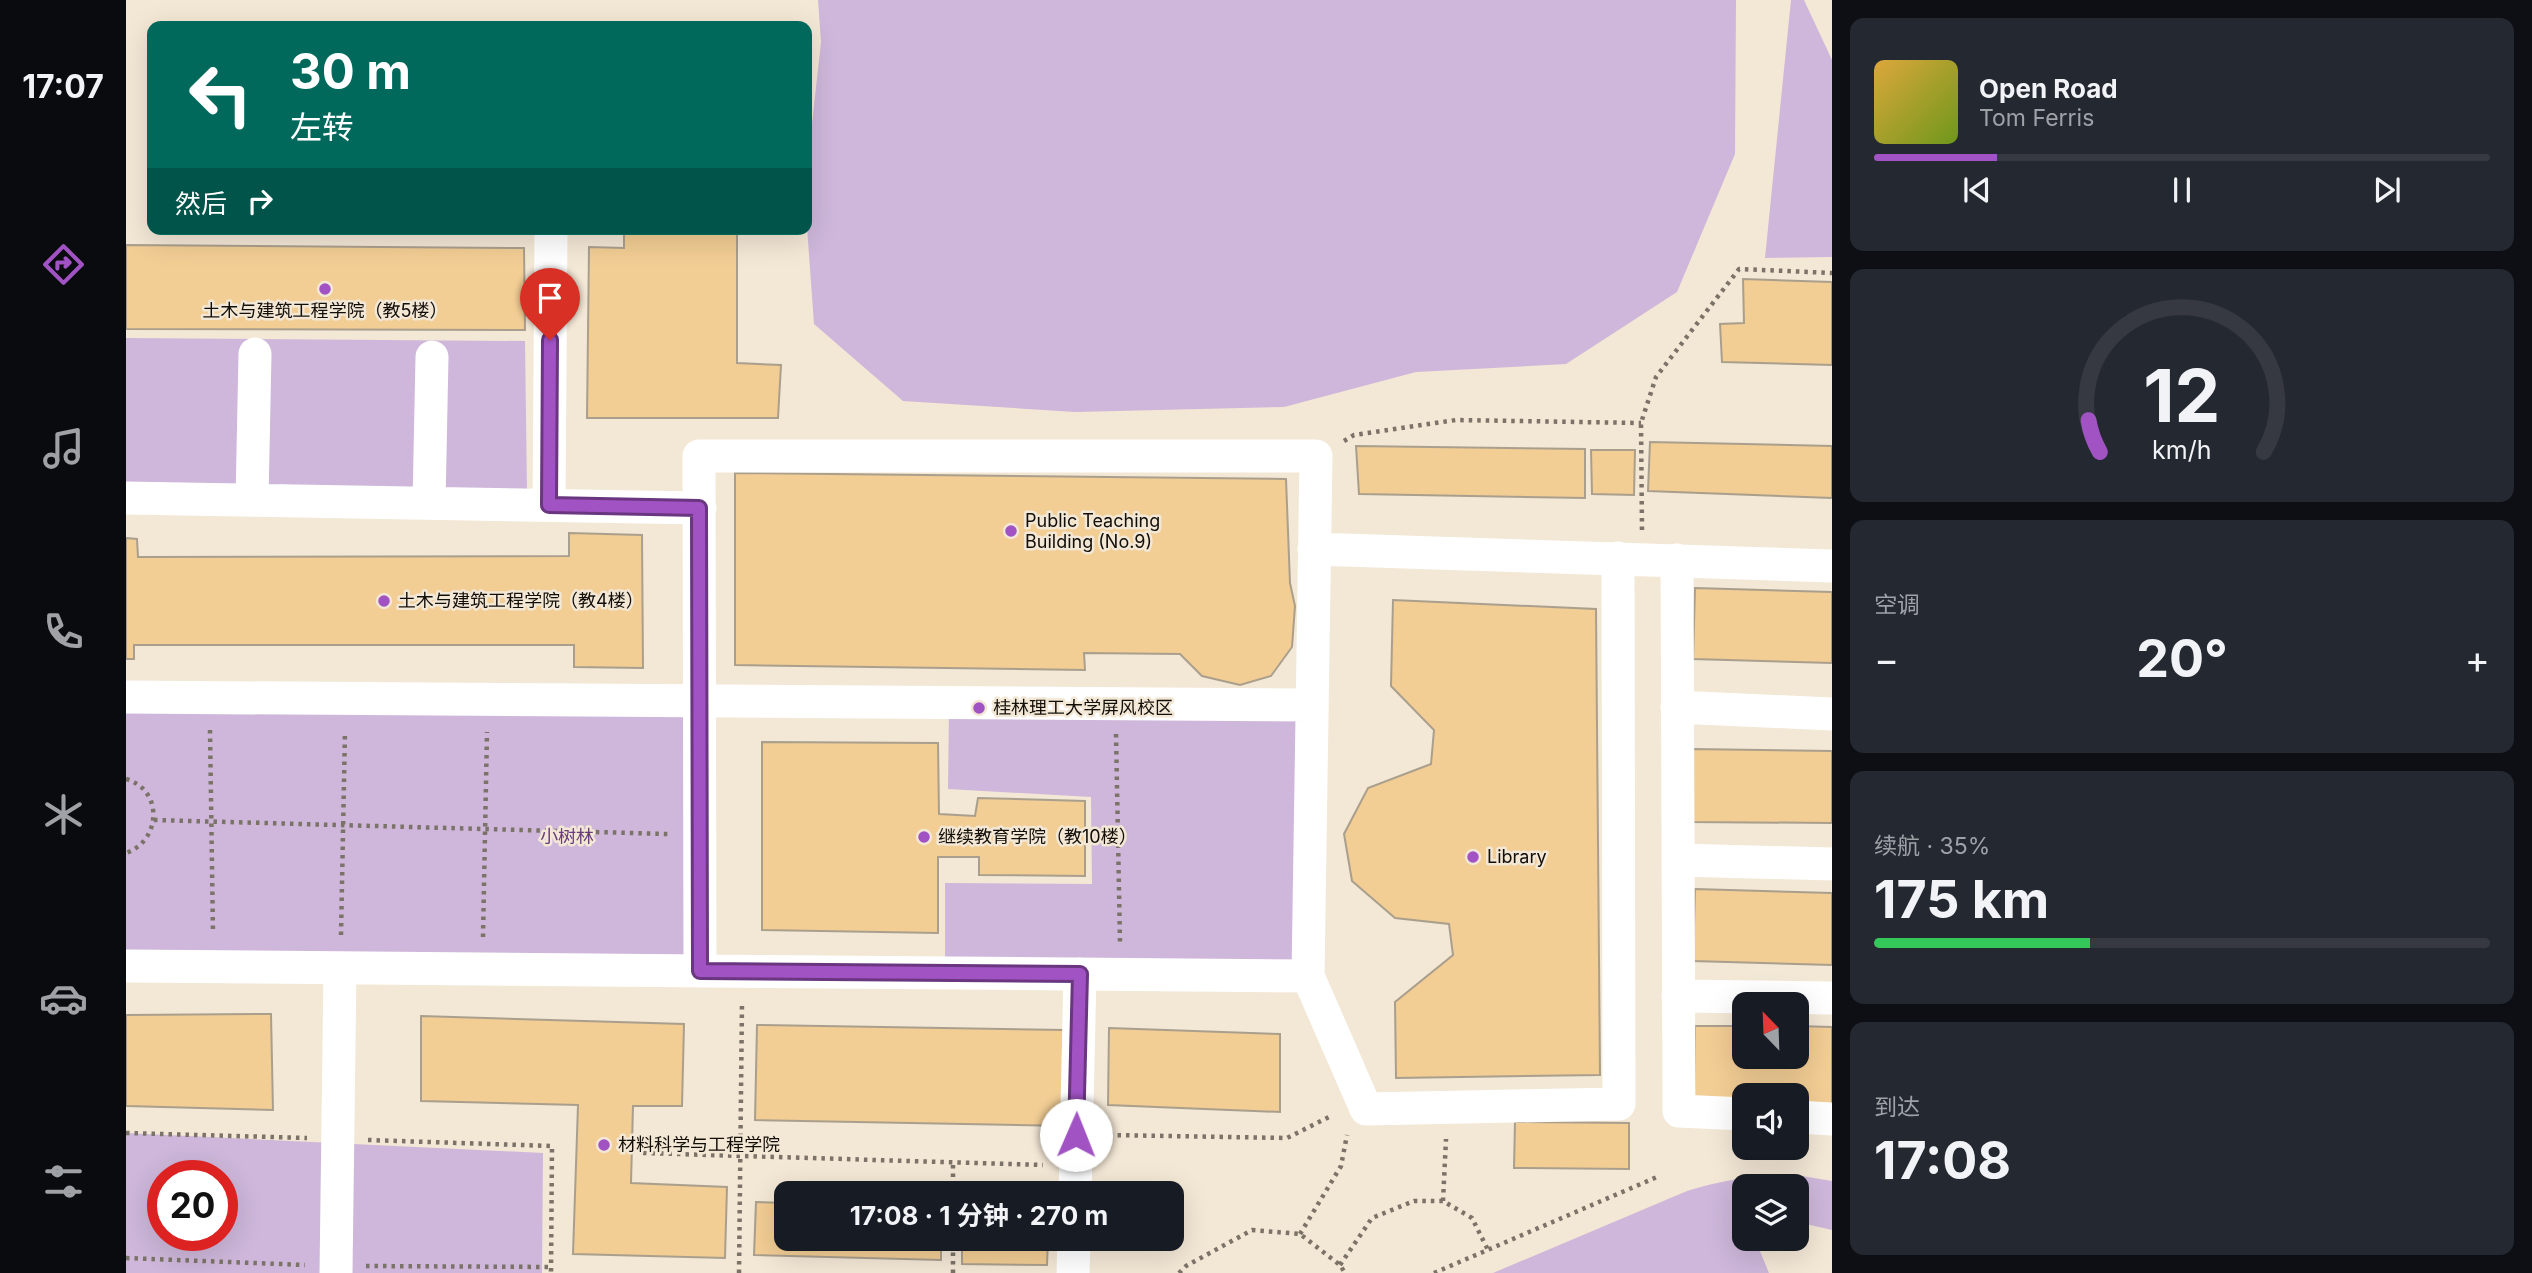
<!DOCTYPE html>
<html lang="zh">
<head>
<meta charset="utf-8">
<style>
  :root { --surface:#171b24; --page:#242831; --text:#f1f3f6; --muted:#9ea1a6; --line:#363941; --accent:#a153c4 }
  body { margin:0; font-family:Inter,"Noto Sans SC",sans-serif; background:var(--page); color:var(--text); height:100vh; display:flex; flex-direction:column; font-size:26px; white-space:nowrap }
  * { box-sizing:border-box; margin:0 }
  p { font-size:23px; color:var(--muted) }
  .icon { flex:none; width:38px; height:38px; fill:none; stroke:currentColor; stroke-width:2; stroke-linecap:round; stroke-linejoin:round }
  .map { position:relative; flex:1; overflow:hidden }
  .panel { display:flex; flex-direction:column; gap:18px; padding:18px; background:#0d0f14; width:700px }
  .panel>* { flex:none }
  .banner { position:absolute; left:21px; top:21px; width:665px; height:214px; border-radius:14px; box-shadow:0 7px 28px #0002; background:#00695c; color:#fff; overflow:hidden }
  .needle { width:46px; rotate:337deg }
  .tools { position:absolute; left:1606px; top:992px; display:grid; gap:14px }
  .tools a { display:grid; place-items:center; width:77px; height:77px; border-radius:14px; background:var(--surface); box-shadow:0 7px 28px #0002; font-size:35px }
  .speed { position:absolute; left:21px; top:1160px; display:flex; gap:14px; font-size:35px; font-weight:700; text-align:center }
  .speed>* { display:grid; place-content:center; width:91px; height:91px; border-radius:50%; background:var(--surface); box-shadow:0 7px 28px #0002; line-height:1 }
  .speed .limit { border:10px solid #d22; background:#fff; color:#111 }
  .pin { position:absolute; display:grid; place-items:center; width:60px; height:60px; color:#fff; margin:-72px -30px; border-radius:50% 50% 50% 0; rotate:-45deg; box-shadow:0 0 7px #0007 }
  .pin .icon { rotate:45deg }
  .me { position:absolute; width:77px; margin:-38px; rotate:1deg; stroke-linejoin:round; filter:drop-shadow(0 0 5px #0008) }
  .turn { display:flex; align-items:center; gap:24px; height:147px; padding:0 28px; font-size:32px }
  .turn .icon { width:91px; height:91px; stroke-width:2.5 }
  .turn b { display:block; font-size:49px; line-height:60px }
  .then { display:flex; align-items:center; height:66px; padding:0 28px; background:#0003; gap:14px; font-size:26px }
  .big { font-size:52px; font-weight:700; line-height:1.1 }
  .panel .tile { flex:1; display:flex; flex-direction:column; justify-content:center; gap:10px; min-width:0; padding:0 24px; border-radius:14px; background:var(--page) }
  .panel .dial { align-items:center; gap:0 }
  .dial svg { height:182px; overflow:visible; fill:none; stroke:var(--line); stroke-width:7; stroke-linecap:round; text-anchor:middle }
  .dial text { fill:var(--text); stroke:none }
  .song { display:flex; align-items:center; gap:21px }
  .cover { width:84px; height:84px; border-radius:10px; background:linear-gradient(135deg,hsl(40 70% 55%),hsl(80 70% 35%)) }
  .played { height:7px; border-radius:4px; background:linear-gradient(90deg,var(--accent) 20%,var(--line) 20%) }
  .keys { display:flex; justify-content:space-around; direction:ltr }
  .heat { display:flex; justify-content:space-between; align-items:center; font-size:38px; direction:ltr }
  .charge { height:10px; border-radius:5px; background:linear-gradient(90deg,#34c759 35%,var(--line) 0) }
  .trip { position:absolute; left:648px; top:1181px; width:410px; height:70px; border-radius:14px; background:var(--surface); box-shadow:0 7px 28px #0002; font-weight:700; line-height:70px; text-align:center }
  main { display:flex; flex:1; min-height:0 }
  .menu { display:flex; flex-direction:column; width:126px; justify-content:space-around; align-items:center; background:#090b0e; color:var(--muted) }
  .menu .icon { width:49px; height:49px }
  .menu .on { color:var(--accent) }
  .menu b { font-size:32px; color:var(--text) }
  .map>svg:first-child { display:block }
  .green { fill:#ceb7da; fill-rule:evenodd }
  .building { fill:#f2cd94; stroke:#aa9f8d; stroke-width:2 }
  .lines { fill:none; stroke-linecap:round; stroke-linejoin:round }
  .path { stroke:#7b7367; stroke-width:4.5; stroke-dasharray:3.5 5; stroke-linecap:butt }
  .minor { stroke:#fff; stroke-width:33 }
  .route-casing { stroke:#69367f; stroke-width:18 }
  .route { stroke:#a153c4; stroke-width:12 }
  .poi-dot { fill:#a153c4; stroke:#f3e7d5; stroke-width:2.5 }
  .labels { text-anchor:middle; stroke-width:5; stroke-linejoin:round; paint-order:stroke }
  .poi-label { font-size:18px; fill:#120e08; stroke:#f3e7d5; text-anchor:start }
  .park-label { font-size:18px; fill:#683b7d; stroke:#f3e7d5 }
</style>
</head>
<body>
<main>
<nav class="menu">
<b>17:07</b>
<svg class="icon on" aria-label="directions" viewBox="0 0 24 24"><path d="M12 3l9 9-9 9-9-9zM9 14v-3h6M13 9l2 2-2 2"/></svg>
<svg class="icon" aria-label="music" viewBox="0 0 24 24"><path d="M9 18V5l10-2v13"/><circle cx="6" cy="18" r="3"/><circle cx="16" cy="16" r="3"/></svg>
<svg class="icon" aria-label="phone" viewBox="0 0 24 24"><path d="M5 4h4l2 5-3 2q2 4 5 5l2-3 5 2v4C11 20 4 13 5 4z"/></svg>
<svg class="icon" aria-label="climate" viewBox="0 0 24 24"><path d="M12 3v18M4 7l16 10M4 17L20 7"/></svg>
<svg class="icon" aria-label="car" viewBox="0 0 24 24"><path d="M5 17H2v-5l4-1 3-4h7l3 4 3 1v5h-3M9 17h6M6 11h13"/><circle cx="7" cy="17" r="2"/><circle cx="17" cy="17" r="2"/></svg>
<svg class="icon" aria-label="filters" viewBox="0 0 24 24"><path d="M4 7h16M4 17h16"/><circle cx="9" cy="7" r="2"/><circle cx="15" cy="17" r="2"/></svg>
</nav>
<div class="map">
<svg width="1706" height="1273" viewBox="0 0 1706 1273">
  <rect width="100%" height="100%" fill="#f3e7d5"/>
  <path class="green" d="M692,0H1610L1609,154L1551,292L1440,364L1290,372L1158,407L949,412L777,401L688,324L681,227V169L695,42Z
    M1665,0H1678L1706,60V257L1639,258Z
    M0,338L399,341L401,493L0,486Z
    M823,711L1176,715L1175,970L819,963V883L966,884L965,797L822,789Z
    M0,712L563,716V961L0,953Z
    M0,1133L417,1153L416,1273H0ZM37,1176H96V1236H37Z
    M1664,1174L1706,1181V1230L1671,1222V1186H1619V1239H1629L1643,1273H1367L1561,1191C1596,1180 1627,1175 1664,1174Z"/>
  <path class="building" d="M498,229H611V363L655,365L652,418H461L463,247L498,248Z
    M0,245L398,248L399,330L0,329Z
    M1617,279L1706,282V365L1596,362L1594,324L1618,323Z
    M1524,442L1706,446V498L1522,491Z
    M1230,446L1459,449V498L1233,494Z
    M1465,450H1509L1508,495L1466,494Z
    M609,473L1160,479L1164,583L1169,606L1166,647L1145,676L1114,685L1076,676L1054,654L958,653L959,670L609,665Z
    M443,533L516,535L517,668L448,667V645H8V659H0V538L11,539L12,557L443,556Z
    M1569,588L1706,592V663L1567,659Z
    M1267,600L1470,609L1474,1075L1270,1078L1269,1002L1327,955L1323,924L1269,918L1226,881L1218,834L1242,788L1305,764L1308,730L1265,686Z
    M636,742L812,743L813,814L849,816L852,798L959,801V876L853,875V857H812V933L636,930Z
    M1565,749L1706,751V823L1563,822Z
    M1569,889L1706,893V965L1567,961Z
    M145,1014L147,1110L0,1106V1015Z
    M295,1016L558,1024L556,1106H507L505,1183L601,1187L599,1258L447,1254L452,1105L295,1101Z
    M631,1025L939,1030L940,1126L629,1120Z
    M1569,1026H1619V1057H1671V1026L1706,1027V1107L1671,1106V1096H1619V1105L1568,1104Z
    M983,1028L1154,1034V1112L982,1105Z
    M1389,1122L1503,1123V1169L1388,1168Z
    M630,1202L660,1203V1239H815V1260L628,1255Z
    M836,1239H922L921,1265L836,1264Z"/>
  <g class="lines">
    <path class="path" d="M1218,441L1228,435L1330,420L1515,423
      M1516,530L1515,423L1530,377L1613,269L1706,273
      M84,730L87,934
      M990,734L994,942
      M0,779C38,790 35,841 0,853
      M28,820L542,834
      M215,935L219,731
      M357,937L361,732
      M0,1133L181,1138
      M983,1135L1161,1138L1207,1115
      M242,1140L426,1146L425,1273
      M517,1153L917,1165
      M827,1194V1162
      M1317,1201L1320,1139
      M1174,1234L1215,1166L1221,1135
      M0,1258L179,1265
      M1214,1265L1246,1218L1288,1201H1317L1346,1218L1362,1250
      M240,1266L425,1267
      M613,1273L616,1004
      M827,1273V1239
      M1053,1273L1060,1266L1126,1230L1174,1234L1214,1265L1219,1273
      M1308,1273L1531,1177"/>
    <path class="minor" d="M0,498L574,508
      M126,500L129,354
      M303,503L306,357
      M423,505L425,229
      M1188,549L1706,566
      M1551,560L1553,1111L1619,1114
      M0,697L1186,705
      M1551,707L1706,714
      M1552,860L1706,864
      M0,966L1182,976
      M574,971L573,456H1190L1182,976L1240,1109L1493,1104L1492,558
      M1552,996L1706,998
      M1671,1117L1706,1119
      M949,1194L954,974
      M210,1273L214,968
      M947,1273L948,1239"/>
  </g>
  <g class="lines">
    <g class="route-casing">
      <path id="route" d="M424,340L423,505L573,508L574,971L954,974L950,1135"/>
    </g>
    <use href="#route" class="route"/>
  </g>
  <g class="poi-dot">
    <circle cx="199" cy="289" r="7"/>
    <circle cx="885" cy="531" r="7"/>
    <circle cx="258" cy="601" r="7"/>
    <circle cx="853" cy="708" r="7"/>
    <circle cx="798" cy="837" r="7"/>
    <circle cx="1347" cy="857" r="7"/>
    <circle cx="478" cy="1145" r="7"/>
  </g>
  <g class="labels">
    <g class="poi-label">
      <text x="199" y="317" text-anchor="middle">土木与建筑工程学院（教5楼）</text>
      <text x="899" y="527">Public Teaching<tspan x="899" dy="21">Building (No.9)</tspan></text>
      <text x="272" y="607">土木与建筑工程学院（教4楼）</text>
      <text x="867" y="714">桂林理工大学屏风校区</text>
      <text x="812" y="843">继续教育学院（教10楼）</text>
      <text x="1361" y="863">Library</text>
      <text x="492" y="1151">材料科学与工程学院</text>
    </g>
    <g class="park-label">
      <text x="441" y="843">小树林</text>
    </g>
  </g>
</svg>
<div class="tools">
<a><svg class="needle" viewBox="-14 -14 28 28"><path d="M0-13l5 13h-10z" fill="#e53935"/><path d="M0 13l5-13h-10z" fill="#9ea1a6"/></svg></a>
<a><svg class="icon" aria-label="sound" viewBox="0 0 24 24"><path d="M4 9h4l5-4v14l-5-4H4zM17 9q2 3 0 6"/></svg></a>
<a><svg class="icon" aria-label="layers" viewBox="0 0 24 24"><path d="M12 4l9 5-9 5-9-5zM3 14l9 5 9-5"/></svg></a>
</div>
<div class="speed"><div class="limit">20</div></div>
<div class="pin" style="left:424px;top:340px;background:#d93025"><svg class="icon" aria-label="arrive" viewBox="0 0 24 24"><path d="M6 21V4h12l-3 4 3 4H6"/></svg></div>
<svg class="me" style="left:950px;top:1135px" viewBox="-20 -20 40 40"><circle r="19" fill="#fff"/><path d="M0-13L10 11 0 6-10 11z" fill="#a153c4"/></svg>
<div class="trip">17:08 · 1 分钟 · 270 m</div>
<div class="banner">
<div class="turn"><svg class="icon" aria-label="left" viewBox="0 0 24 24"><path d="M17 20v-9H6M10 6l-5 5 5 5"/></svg><div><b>30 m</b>左转</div></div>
<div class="then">然后<svg class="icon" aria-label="right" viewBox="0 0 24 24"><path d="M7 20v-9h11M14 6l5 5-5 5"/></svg></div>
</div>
</div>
<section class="panel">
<div class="tile">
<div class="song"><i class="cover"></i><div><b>Open Road</b><p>Tom Ferris</p></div></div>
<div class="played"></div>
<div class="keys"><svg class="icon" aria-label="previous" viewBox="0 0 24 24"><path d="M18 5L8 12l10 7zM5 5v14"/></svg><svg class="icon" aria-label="pause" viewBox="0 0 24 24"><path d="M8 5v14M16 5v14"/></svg><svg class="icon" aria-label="next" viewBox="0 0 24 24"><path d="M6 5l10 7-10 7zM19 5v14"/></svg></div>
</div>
<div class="tile dial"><svg viewBox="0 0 100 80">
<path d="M14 69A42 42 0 1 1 86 69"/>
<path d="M14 69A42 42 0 0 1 9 55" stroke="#a153c4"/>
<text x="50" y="56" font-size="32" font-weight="700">12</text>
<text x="50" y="72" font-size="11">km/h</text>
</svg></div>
<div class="tile"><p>空调</p>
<div class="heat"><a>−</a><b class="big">20°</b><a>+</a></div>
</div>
<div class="tile"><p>续航 · 35%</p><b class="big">175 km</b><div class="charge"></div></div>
<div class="tile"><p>到达</p><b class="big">17:08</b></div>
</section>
</main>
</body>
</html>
